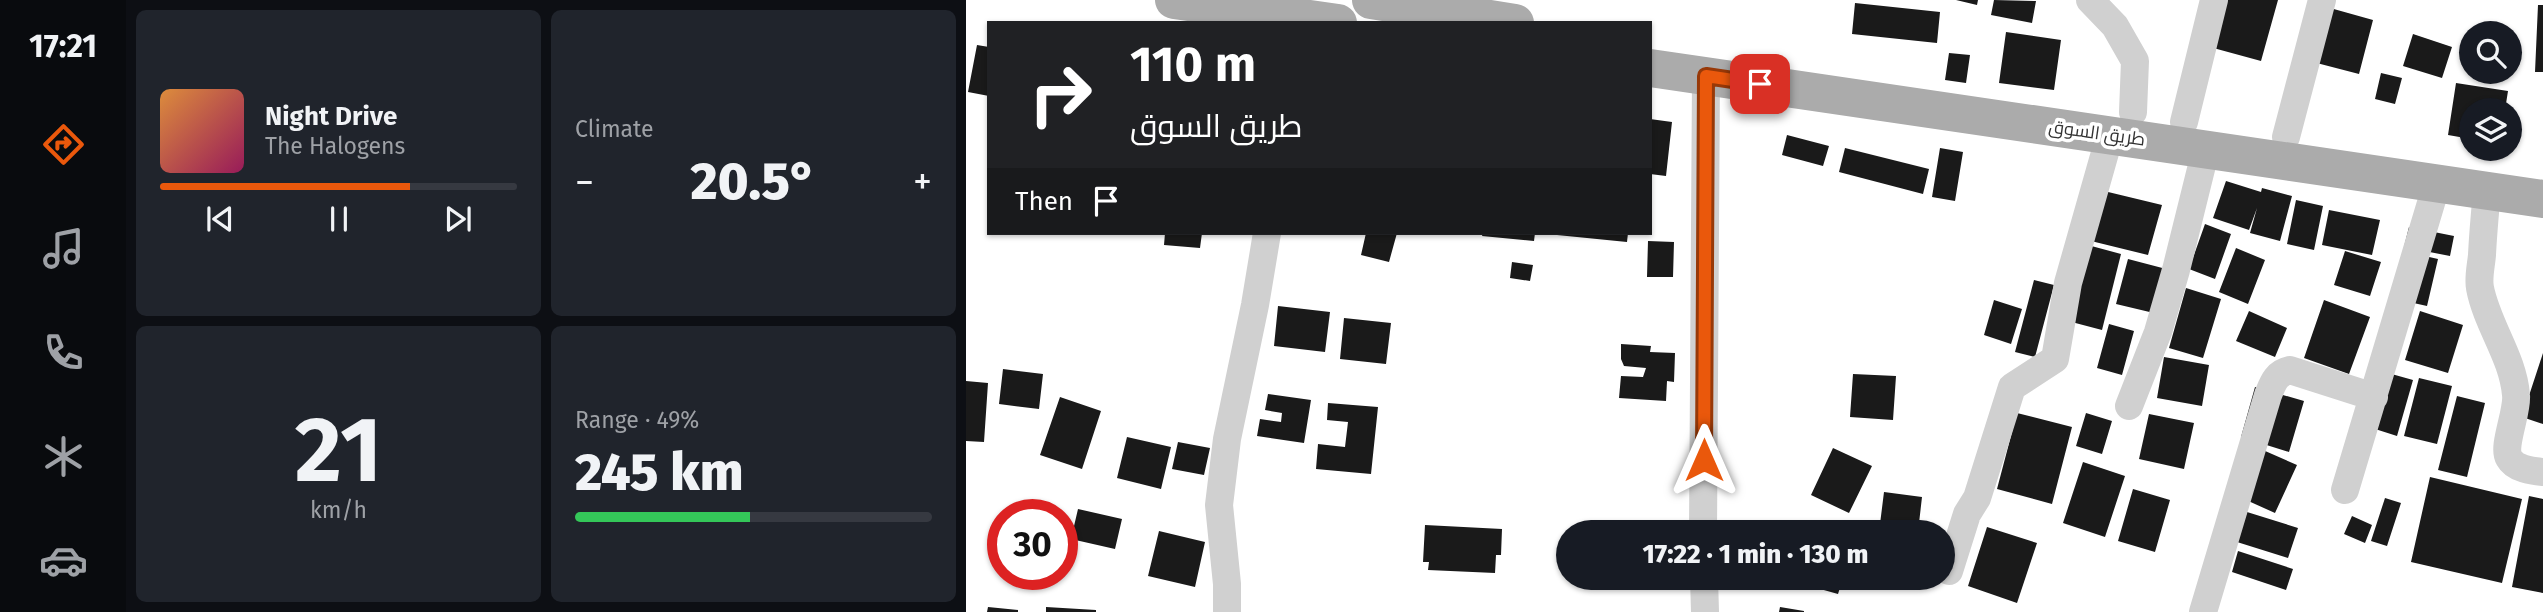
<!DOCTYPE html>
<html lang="en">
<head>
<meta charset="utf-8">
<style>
  :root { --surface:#171b24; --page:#20242c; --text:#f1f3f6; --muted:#9ea1a6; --line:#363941; --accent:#ea580c }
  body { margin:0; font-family:"Fira Sans",Cairo,sans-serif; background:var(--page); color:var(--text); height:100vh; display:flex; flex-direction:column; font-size:26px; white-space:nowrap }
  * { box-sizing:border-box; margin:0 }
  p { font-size:23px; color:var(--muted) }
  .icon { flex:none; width:38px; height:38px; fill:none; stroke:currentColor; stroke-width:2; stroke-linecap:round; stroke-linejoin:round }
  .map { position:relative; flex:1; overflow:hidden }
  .details { display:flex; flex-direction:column; gap:10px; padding:10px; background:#0d0f14; width:840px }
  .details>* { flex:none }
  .guide { position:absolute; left:21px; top:21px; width:665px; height:214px; border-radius:0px; box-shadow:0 2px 5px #0004; background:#202124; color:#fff; overflow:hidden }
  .tools { position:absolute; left:1493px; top:21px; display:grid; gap:14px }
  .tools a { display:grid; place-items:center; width:63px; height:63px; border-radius:50%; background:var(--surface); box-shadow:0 2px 5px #0004; font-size:35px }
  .speed { position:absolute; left:21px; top:499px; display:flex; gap:14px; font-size:35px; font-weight:700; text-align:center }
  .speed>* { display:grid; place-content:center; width:91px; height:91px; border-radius:50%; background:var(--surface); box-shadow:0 2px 5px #0004; line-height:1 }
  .speed .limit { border:10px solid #d22; background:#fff; color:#111 }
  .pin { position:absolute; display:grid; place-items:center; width:60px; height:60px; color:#fff; margin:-30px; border-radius:14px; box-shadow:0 4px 10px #0006 }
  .me { position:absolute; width:77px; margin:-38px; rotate:0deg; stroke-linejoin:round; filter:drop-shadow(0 0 5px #0008) }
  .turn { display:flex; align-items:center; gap:24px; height:147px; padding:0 28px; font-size:32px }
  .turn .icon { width:91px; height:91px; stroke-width:2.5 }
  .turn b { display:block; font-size:49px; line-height:60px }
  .then { display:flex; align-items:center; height:66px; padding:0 28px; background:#0003; gap:14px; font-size:26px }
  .big { font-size:52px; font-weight:800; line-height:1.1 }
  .details .widget { flex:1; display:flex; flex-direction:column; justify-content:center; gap:10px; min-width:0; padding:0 24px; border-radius:10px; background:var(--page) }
  .details .dial { align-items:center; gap:0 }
  .dial b { font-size:91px; line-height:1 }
  .song { display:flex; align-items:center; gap:21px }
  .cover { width:84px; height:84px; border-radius:10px; background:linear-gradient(135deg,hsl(30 70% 55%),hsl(330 70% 35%)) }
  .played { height:7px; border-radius:4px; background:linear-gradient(90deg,var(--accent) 70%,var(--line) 70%) }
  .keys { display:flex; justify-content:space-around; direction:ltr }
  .heat { display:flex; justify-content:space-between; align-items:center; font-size:38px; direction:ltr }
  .charge { height:10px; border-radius:5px; background:linear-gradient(90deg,#34c759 49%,var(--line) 0) }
  .details .tiles { flex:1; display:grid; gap:10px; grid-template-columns:repeat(2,1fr) }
  .trip { position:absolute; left:590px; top:520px; width:399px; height:70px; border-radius:35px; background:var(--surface); box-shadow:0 2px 5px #0004; font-weight:800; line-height:70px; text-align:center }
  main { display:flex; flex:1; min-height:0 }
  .menu { display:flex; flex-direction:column; width:126px; justify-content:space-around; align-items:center; background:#090b0e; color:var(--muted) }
  .menu .icon { width:49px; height:49px }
  .menu .current { color:var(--accent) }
  .menu b { font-size:32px; color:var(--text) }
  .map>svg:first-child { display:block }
  .building { fill:#1a1a1a }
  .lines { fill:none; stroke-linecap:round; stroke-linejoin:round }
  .minor { stroke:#d0d0d0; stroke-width:28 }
  .primary { stroke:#ababab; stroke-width:38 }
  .route-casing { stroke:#983908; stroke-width:18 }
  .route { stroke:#ea580c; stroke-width:12 }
  .labels { text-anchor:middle; stroke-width:7; stroke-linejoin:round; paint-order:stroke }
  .street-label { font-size:18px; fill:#333; stroke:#fff }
</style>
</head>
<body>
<main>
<nav class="menu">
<b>17:21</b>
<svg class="icon current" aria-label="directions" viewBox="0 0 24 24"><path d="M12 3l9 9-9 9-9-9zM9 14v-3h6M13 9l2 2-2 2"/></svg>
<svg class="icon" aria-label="music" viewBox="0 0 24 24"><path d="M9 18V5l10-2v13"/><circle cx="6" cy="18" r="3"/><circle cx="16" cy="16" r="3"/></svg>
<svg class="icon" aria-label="phone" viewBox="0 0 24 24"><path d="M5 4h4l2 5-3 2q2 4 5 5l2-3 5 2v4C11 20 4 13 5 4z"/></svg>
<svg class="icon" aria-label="climate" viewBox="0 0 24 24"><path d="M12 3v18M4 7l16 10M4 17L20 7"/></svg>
<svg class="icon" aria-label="car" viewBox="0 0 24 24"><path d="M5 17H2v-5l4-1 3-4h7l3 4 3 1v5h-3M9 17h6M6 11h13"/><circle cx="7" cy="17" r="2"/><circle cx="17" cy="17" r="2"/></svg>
</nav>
<section class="details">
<div class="tiles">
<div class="widget">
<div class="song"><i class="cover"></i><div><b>Night Drive</b><p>The Halogens</p></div></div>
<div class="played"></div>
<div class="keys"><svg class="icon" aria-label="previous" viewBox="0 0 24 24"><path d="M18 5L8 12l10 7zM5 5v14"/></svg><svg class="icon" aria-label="pause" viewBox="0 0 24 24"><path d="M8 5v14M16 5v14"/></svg><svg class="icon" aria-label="next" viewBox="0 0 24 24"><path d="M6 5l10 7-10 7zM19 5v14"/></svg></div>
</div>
<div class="widget"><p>Climate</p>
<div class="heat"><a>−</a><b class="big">20.5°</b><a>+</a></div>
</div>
<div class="widget dial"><b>21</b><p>km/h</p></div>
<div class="widget"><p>Range · 49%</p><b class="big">245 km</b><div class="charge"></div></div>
</div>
</section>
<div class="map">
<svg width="1577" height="612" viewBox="0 0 1577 612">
  <rect width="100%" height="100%" fill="#fff"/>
  <path class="building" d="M990,0H1012L1011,5Z
    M1028,0L1070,1L1066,23L1025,15Z
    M1252,0H1312L1295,61L1240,46Z
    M889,3L974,12L971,43L886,34Z
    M1572,5H1577V72H1569Z
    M1357,6L1407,20L1393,74L1343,61Z
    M1040,32L1095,40L1088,90L1033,83Z
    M1447,34L1486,47L1476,78L1437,66Z
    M11,45L23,47V96L2,92Z
    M983,53L1004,55L1000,83L979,80Z
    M1415,73L1436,78L1429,104L1409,99Z
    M1490,83L1542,91L1539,110H1505V139L1482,135Z
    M684,119L706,122L700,176L684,174Z
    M821,135L863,146L857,166L816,155Z
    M879,148L963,169L957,194L873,172Z
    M974,148L997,152L989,201L966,197Z
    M1260,181L1295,192L1296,188L1326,196L1314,241L1284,233L1291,208L1283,230L1247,218Z
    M1138,191L1196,205L1182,255L1125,241Z
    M1330,200L1357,206L1348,250L1321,244Z
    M1363,210L1414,220L1406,255L1356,245Z
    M1239,224L1265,234L1249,279L1223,269Z
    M1443,227L1488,236L1484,256L1438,247Z
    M199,233H236L234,248L198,245Z
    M400,233H431L423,262L395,255Z
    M517,233H569L568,241L516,236Z
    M591,233H662L661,242L591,235Z
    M682,241L708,242L707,277H681Z
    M1118,244L1155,254L1136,330L1098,320Z
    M1270,248L1299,260L1282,304L1253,292Z
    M1379,251L1415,262L1404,296L1368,285Z
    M1437,251L1472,259L1461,306L1425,298Z
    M1162,259L1204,270L1192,314L1150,304Z
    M546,262L567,265L564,281L544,278Z
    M1068,280L1088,285L1069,357L1049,352Z
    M1220,288L1255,299L1237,358L1203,348Z
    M1028,300L1056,309L1045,344L1018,335Z
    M1358,300L1404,317L1383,374L1338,358Z
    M312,306L364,312L359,352L308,346Z
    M1283,311L1321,328L1309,357L1270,341Z
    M1454,311L1497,325L1482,373L1439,360Z
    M378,318L425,323L420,364L374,359Z
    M1143,324L1168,331L1156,375L1131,368Z
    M655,344L685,346L684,352L709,353L708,382L701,381L700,401L653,398L655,376L677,377L680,368L658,366L655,359Z
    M1577,353V424L1556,417Z
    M1198,357L1243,365L1236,406L1191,398Z
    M37,369L77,374L73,409L33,404Z
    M1422,373L1447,380L1431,436L1406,428Z
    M887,374L930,376L927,420L884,417Z
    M1453,378L1486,386L1471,444L1438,436Z
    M0,381L22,383L18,442L0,441Z
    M1289,387L1338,401L1323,452L1275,437Z
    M302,394L345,400L338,443L291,436L294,419L315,422L316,413L299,410Z
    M1491,396L1519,403L1501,477L1472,470Z
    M94,397L135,411L116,469L74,455Z
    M362,403L412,407L405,474L350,469L352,444L379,447L382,422L361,420Z
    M1051,413L1106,427L1086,504L1031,489Z
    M1120,413L1146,421L1136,454L1110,446Z
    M1183,414L1228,423L1218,469L1173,459Z
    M161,437L205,447L195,489L151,478Z
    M212,442L244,448L238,475L206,469Z
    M1290,447L1331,465L1309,513L1269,495Z
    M867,448L906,466L883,513L845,495Z
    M1117,462L1159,476L1139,537L1097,523Z
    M1464,477L1556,499L1536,583L1445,562Z
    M1167,489L1204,500L1189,552L1152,541Z
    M918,492L956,497L952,532H913Z
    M1563,496L1577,499V593L1546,587Z
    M1419,498L1435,503L1421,546L1405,541Z
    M49,507L84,513V514H48Z
    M112,509L156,519L149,549L105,539Z
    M1281,512L1332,528L1322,558L1271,542Z
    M1386,516L1406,525L1399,543L1378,534Z
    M459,525L536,529L535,555H530L529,573L462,570L463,562H457Z
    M621,525L671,526V532H621Z
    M1021,527L1071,543L1051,603L1002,586Z
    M193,531L239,542L229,587L182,576Z
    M1272,551L1327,569L1320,590L1266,572Z
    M620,578H670V588H620Z
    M677,578H731V588L677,589Z
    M842,578H877L872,594L840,585Z
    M22,607L52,610V612H21Z
    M80,607L130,610V612H80Z
    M814,607L838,611V612H813Z"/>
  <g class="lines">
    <path class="minor" d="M1124,0L1149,26L1169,61L1167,112
      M1218,122L1248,0
      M1320,137L1356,0
      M1521,191C1519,212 1517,234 1516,255C1515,266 1512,278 1514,288C1521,325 1547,357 1550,395C1552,411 1536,447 1543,458C1549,469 1566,471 1577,472
      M1163,406L1192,332L1210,270L1240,149
      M1379,490L1471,183
      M737,532L740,76
      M983,571L1001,514L1011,498L1046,387L1089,359L1102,283L1144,135
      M738,578L739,612
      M261,612V584L253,505L261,439L289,305L301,233
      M1237,612L1302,395C1307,383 1310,373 1324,370L1408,397"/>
    <path class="primary" d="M208,0L372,23
      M405,0L549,23
      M684,68L1577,199"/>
  </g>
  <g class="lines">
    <g class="route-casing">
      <path id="route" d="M738,460L740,76L794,84"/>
    </g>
    <use href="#route" class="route"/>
  </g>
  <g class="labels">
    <g class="street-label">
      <text transform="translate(1131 133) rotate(8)" y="6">طريق السوق</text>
    </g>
  </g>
</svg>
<div class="tools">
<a><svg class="icon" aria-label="search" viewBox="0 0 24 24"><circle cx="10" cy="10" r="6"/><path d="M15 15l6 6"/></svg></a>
<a><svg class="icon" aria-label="layers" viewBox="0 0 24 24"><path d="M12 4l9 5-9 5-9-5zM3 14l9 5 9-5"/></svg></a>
</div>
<div class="speed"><div class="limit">30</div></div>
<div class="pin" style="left:794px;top:84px;background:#d93025"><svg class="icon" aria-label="arrive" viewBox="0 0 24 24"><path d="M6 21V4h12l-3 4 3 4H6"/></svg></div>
<svg class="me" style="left:738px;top:460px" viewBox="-20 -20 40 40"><path d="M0-17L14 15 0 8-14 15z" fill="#ea580c" stroke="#fff" stroke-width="4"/></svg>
<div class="trip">17:22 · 1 min · 130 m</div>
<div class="guide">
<div class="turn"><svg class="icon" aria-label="right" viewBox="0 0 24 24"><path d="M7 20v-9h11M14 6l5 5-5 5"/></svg><div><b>110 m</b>طريق السوق</div></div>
<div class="then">Then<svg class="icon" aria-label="arrive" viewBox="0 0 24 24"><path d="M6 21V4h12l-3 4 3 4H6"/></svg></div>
</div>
</div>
</main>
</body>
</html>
